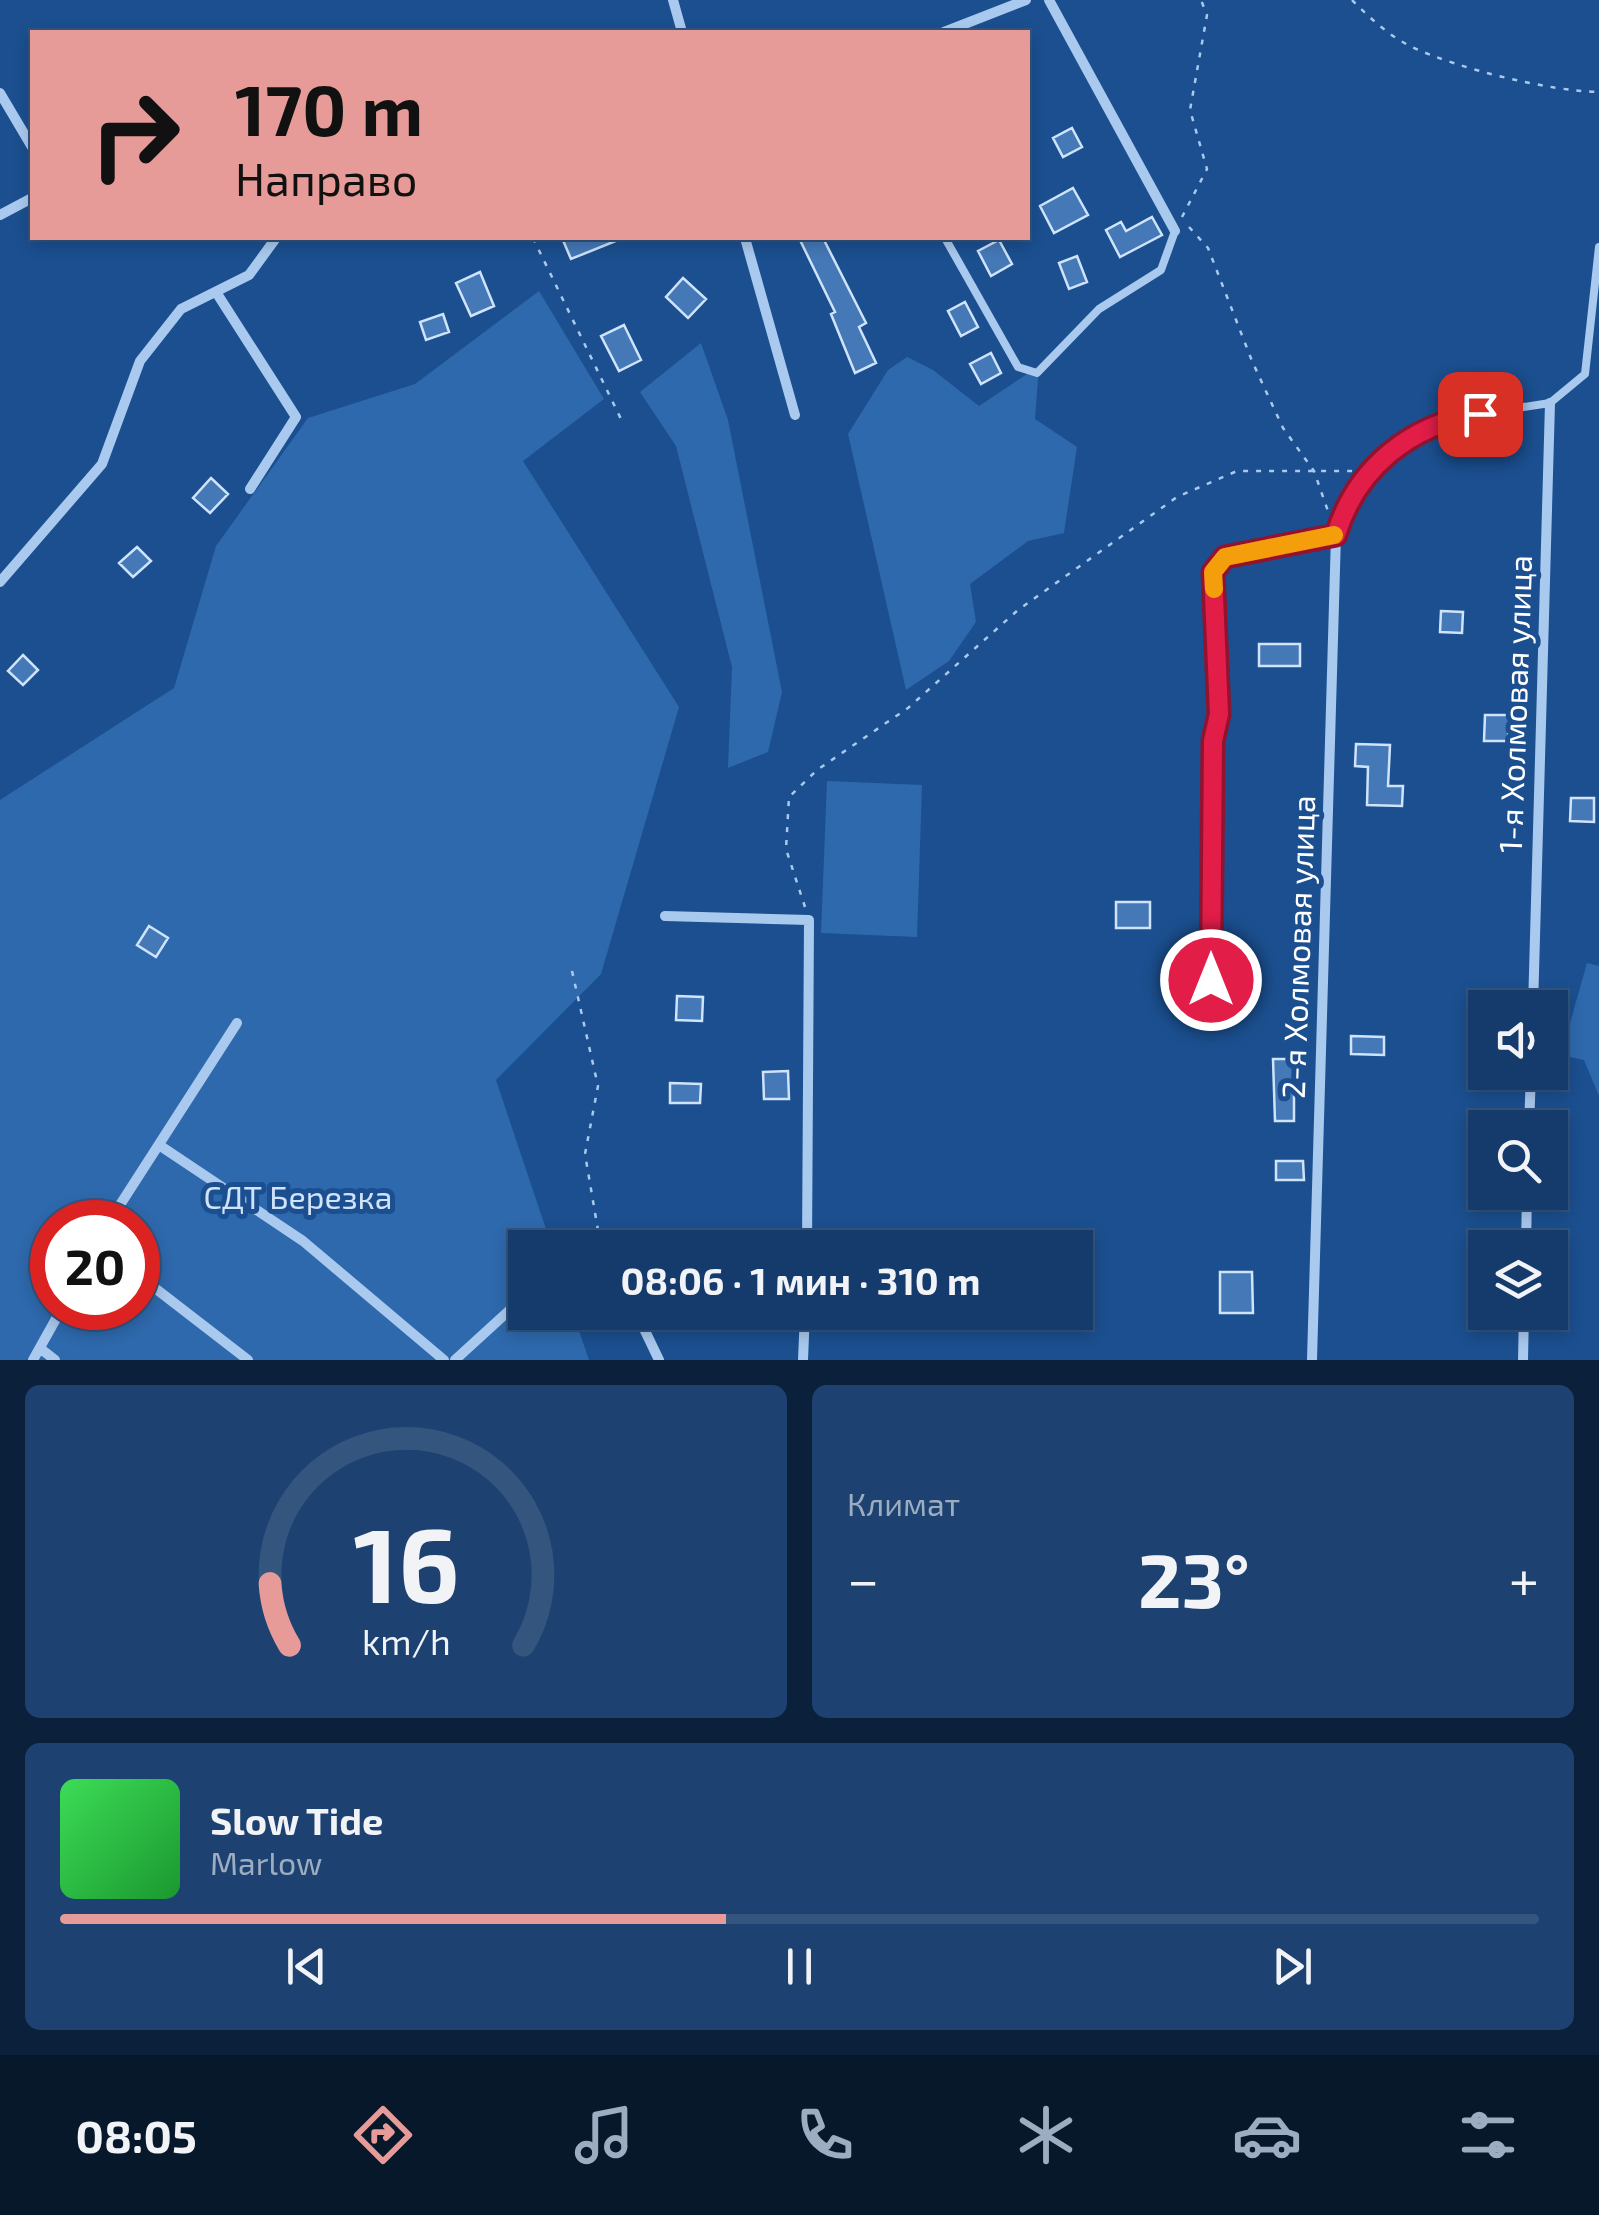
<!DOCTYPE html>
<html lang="ru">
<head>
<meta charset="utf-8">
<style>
  :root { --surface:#143b6b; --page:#1d4271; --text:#f1f3f6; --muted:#9dadc1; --line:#33557e; --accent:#e69b98 }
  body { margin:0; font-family:"Exo 2",sans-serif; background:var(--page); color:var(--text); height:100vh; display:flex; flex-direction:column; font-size:38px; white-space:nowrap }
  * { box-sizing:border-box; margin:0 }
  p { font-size:32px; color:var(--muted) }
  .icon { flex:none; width:55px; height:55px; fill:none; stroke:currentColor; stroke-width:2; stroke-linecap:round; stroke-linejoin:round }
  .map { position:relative; height:1360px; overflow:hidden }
  .side { display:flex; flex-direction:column; gap:25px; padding:25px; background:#0b203b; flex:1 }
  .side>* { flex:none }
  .top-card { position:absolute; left:30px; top:30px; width:1000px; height:210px; border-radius:0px; box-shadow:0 5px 15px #0003,0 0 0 2px var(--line); background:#e69b98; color:#111; overflow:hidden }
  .tools { position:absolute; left:1468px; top:990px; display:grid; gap:20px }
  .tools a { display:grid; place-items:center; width:100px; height:100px; border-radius:0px; background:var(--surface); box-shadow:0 5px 15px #0003,0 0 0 2px var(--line); font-size:50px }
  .speed { position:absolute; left:30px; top:1200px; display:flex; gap:20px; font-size:50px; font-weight:700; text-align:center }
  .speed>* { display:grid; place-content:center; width:130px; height:130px; border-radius:50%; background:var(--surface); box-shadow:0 5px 15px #0003,0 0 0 2px var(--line); line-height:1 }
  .speed .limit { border:15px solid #d22; background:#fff; color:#111 }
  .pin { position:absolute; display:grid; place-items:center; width:85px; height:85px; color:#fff; margin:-42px; border-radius:20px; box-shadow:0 5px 15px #0006 }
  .me { position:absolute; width:110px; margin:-55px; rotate:0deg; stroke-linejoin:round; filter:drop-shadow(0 0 8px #0008) }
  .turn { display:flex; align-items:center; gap:35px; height:210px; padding:0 40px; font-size:45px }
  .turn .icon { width:130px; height:130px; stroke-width:2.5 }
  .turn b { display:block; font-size:70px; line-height:85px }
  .big { font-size:75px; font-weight:700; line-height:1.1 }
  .side .widget { flex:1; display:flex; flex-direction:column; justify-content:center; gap:15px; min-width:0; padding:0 35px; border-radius:15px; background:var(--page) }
  .side .dial { align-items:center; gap:0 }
  .dial svg { height:260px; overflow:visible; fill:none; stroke:var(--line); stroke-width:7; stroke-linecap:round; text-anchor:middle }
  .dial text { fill:var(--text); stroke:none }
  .song { display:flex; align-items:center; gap:30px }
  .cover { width:120px; height:120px; border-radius:15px; background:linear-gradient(135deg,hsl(130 70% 55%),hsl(130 70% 35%)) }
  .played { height:10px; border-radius:5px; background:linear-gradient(90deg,var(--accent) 45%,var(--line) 45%) }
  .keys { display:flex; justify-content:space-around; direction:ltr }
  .heat { display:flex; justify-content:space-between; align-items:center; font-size:55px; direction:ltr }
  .side .tiles { flex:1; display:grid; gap:25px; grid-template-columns:1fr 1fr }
  .widget:last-child { grid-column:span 2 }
  .trip { position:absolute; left:508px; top:1230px; width:585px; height:100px; border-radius:0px; background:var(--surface); box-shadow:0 5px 15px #0003,0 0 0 2px var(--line); font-weight:700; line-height:100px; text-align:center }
  .tab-bar { display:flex; height:160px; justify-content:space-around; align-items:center; background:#08182b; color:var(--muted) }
  .tab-bar .icon { width:70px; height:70px }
  .tab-bar .active { color:var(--accent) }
  .tab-bar b { font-size:45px; color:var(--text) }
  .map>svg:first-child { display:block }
  .green { fill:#2e69ad; fill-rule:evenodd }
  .building { fill:#4478b7; stroke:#cfe3fa; stroke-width:2.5 }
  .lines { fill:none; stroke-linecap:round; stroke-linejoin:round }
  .path { stroke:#a9c9ee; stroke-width:2.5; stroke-dasharray:5 8; stroke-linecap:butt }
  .service { stroke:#a9c9ee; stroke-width:8 }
  .minor { stroke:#a9c9ee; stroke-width:10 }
  .route-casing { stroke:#92132f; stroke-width:25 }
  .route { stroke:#e11d48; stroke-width:18 }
  .slow { stroke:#f59e0b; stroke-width:18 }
  .labels { text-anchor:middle; stroke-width:10; stroke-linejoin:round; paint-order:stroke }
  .street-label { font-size:32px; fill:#fff; stroke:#1b4f8f }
  .park-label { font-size:32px; fill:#cfe3fa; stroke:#1b4f8f }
</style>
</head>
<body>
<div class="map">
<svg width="1599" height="1360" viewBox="0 0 1599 1360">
  <rect width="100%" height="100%" fill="#1b4f8f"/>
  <path class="green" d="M539,291L604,399L523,461L679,707L601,974L496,1080L552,1247L525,1248V1312L573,1313L589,1360H0V800L174,688L216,546L308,418L415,384ZM52,1222H138V1308H52Z
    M701,343L728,420L782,692L768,752L728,768L732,667L676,446L640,392Z
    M907,357L933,370L979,406L1039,366L1035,419L1077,447L1064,533L1028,541L970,584L976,622L949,661L906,690L848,434L888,370Z
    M827,781L922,785L917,937L821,933Z
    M1587,963L1599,966V1096L1584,1060L1561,1055Z"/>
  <path class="building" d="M1072,128L1082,147L1063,157L1053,138Z
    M1073,188L1088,215L1054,233L1040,206Z
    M1152,217L1162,235L1120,257L1106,230L1121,222L1126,231Z
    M562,238H623L571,259Z
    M799,238H823L866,323L859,327L876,363L855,373L831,314L835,312Z
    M999,240L1012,264L991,276L978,251Z
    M1077,256L1087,282L1069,289L1059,263Z
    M480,272L494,306L471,316L456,283Z
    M683,278L706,299L688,318L666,297Z
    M965,302L978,327L961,336L948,311Z
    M443,314L449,332L426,340L420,322Z
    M624,325L641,360L619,371L601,336Z
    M991,353L1001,373L981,384L970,364Z
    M211,478L228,494L210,513L193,498Z
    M137,547L151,561L133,577L119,563Z
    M1441,611L1463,612L1462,633L1440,632Z
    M1259,644H1300V666H1259Z
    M23,655L38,670L23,685L8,671Z
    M1485,715H1510L1508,741H1484Z
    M1356,744L1390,745L1388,786H1403L1402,806L1367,805L1368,767L1355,766Z
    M1571,798H1594V822L1570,821Z
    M1116,902H1150V928H1116Z
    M149,926L168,938L156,957L137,945Z
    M677,996L703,997L702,1021L676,1020Z
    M1351,1036L1384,1037V1055L1351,1054Z
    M1273,1059H1301V1079H1294V1121H1275Z
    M788,1071L789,1099H764L763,1072Z
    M670,1083L701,1084L700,1103H670Z
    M1276,1161H1303L1304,1180H1276Z
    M1220,1272H1252L1253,1313H1220Z"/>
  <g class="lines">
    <path class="path" d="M1352,0C1370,18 1389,36 1412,47C1459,69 1549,91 1599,92
      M1182,217L1207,169L1190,110L1207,15L1201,0
      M1189,227L1208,248L1252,361L1283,428L1314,471L1329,514
      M533,238L621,419
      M805,907L786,849L789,797L817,770L908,708L1018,610L1177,497L1237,471H1359
      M572,971L598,1086L585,1154L601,1248"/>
    <path class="service" d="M945,238L1018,367L1037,373L1099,309L1161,270L1175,231
      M1211,980L1213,741L1219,714L1213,572L1225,557L1336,535L1346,501L1399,446L1445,419L1550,403L1585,374L1599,247"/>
    <path class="minor" d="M673,0L682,32
      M1049,0L1175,231
      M944,32L1026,0
      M0,93L32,147
      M0,215L32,198
      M745,238L795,415
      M216,292L296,417L250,489
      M0,582L102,464L140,361L181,309L249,275L276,238
      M665,916L809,920L807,1248
      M1533,1008L1550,403
      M1529,1128L1531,1072
      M159,1145L303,1241L444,1360
      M109,1222L237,1023
      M1526,1248L1527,1192
      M138,1275L248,1360
      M636,1312L659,1360
      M41,1349L55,1360
      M33,1360L62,1308
      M455,1360L525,1296
      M803,1360L805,1312
      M1312,1360L1336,535
      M1523,1360L1524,1312"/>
  </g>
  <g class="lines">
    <g class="route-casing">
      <path id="route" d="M1211,980L1213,741L1219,714L1213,572L1225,557L1336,535C1356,468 1411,424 1480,414"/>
    </g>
    <use href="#route" class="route"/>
    <path class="slow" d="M1214,589L1213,572L1225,557L1334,535"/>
  </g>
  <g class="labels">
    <g class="street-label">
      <text transform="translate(1516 704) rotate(-88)" y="11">1-я Холмовая улица</text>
      <text transform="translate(1299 947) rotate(-88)" y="11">2-я Холмовая улица</text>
    </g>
    <g class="park-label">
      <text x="298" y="1209">СДТ Березка</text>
    </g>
  </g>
</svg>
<div class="tools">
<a><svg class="icon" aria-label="sound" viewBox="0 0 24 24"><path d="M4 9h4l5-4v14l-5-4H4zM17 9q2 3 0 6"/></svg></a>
<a><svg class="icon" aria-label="search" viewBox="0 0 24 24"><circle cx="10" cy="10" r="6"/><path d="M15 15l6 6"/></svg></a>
<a><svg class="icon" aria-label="layers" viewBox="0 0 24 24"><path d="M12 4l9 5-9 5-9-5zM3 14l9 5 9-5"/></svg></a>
</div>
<div class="speed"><div class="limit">20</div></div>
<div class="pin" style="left:1480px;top:414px;background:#d93025"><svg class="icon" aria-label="arrive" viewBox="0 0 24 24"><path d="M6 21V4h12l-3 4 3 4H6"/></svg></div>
<svg class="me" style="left:1211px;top:980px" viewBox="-20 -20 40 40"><circle r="17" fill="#e11d48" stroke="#fff" stroke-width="3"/><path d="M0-11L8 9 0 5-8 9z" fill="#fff"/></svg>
<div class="trip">08:06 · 1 мин · 310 m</div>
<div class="top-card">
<div class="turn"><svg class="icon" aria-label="right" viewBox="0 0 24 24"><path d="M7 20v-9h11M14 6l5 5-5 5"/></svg><div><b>170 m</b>Направо</div></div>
</div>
</div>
<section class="side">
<div class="tiles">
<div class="widget dial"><svg viewBox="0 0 100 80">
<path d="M14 69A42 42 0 1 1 86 69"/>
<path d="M14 69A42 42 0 0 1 8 50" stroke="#e69b98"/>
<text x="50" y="56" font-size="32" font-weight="700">16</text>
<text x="50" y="72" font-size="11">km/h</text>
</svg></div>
<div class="widget"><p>Климат</p>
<div class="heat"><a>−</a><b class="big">23°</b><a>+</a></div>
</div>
<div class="widget">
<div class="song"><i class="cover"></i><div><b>Slow Tide</b><p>Marlow</p></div></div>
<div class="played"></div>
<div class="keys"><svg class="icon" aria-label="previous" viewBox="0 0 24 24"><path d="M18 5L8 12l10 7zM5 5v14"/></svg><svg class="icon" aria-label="pause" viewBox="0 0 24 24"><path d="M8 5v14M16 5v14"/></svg><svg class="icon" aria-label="next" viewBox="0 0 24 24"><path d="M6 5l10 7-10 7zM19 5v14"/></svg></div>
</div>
</div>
</section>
<nav class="tab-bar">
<b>08:05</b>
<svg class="icon active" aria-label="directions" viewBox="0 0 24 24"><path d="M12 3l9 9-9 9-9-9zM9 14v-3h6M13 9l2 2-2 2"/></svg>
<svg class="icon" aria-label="music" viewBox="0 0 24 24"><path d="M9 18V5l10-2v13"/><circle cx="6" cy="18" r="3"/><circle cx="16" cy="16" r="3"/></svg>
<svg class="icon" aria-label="phone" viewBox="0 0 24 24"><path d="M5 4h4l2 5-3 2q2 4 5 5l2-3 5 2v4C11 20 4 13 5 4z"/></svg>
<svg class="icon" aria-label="climate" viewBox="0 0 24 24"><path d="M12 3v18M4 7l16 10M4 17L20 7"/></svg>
<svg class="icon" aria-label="car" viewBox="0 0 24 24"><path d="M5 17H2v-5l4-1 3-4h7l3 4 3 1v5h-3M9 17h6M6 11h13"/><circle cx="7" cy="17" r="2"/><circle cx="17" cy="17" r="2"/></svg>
<svg class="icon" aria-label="filters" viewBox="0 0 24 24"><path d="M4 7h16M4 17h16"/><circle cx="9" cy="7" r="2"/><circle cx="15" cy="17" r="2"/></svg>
</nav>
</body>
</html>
